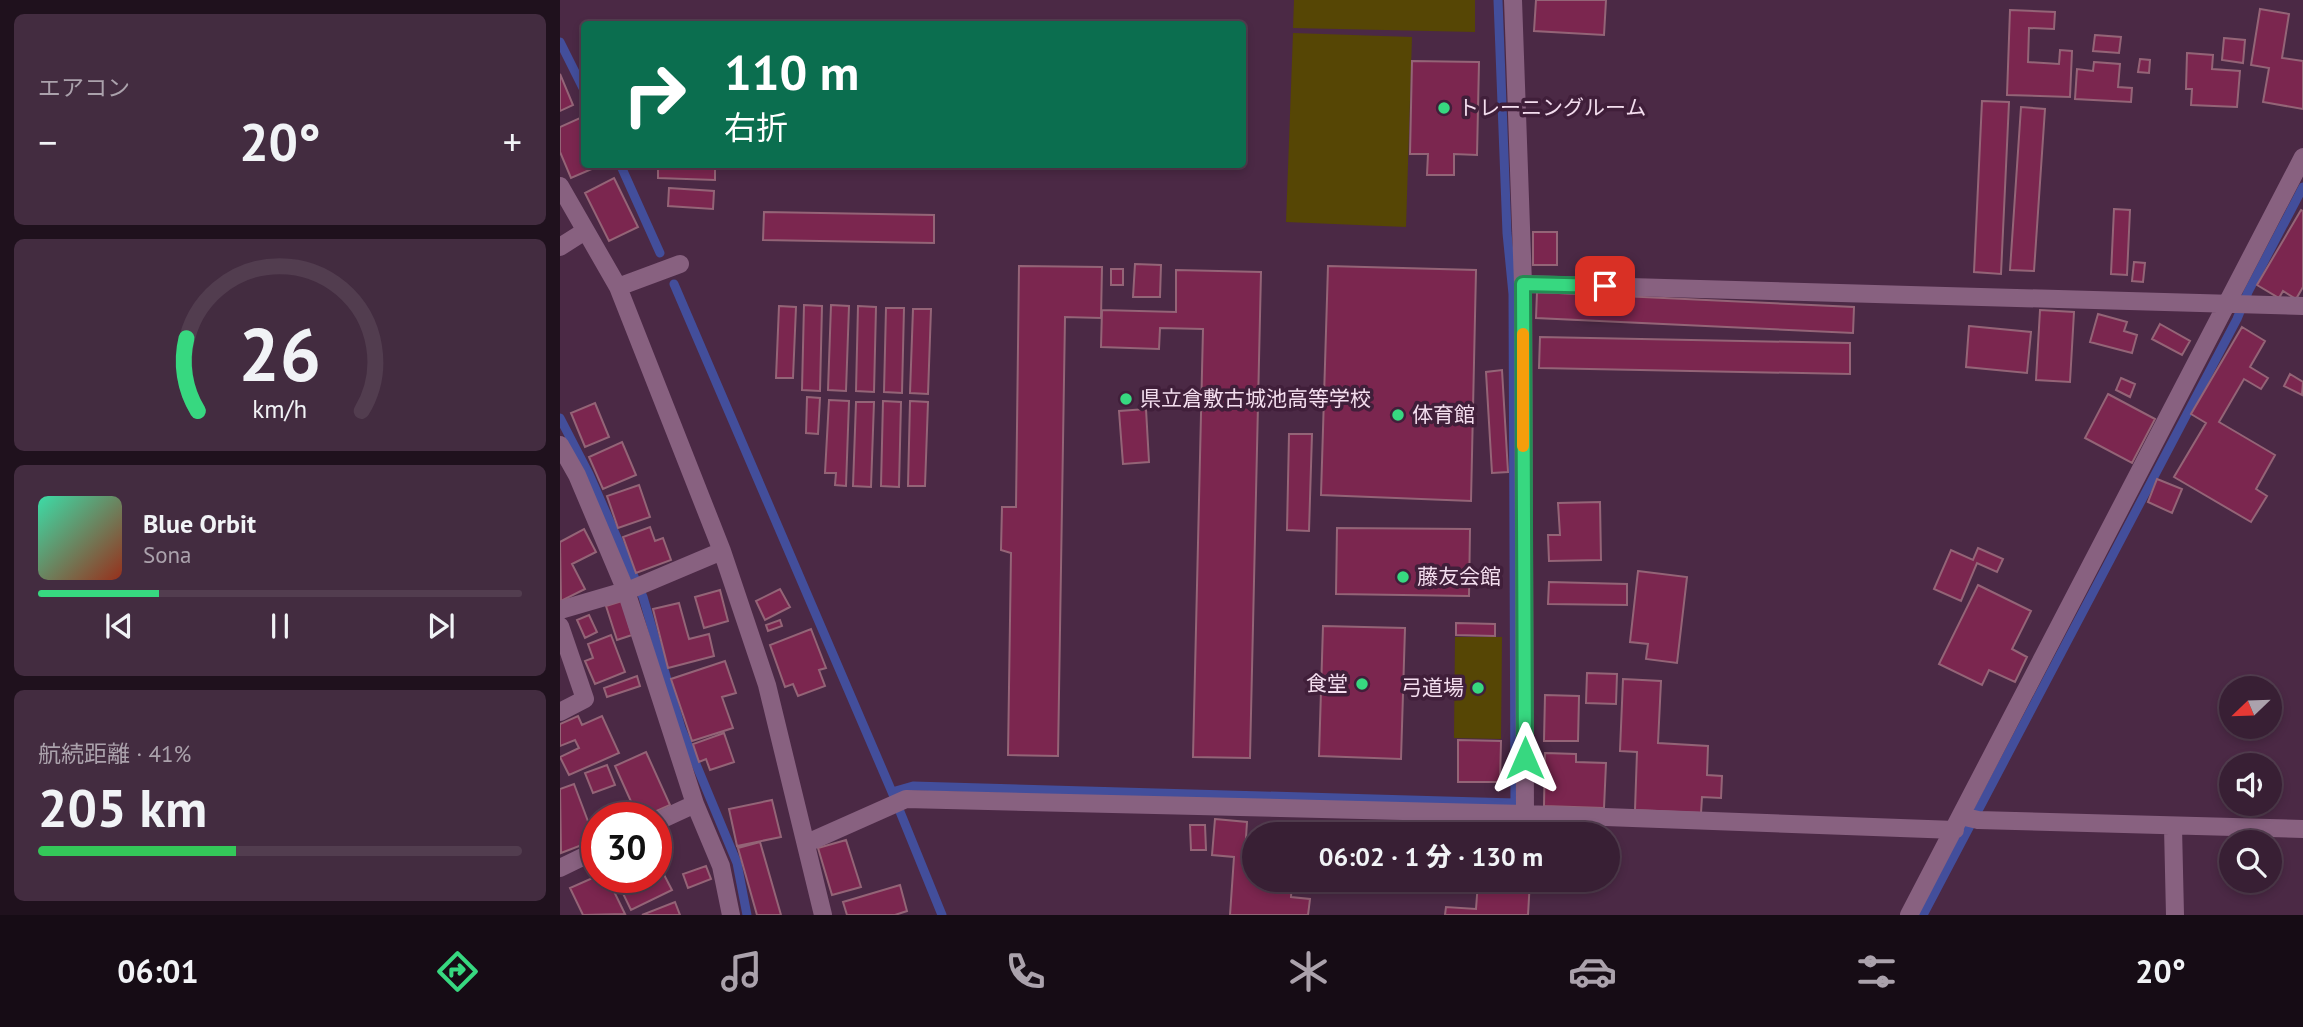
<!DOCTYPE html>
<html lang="ja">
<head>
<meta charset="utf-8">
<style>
  :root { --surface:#381f34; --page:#432c40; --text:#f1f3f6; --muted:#aba2ac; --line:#523d4f; --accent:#37d880 }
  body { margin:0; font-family:"PT Sans","Noto Sans JP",sans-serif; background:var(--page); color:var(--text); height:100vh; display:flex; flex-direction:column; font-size:26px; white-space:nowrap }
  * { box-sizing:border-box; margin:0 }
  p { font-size:23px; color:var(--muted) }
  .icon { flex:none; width:38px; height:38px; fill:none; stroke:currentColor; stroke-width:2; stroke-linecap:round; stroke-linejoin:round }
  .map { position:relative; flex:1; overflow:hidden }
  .panel { display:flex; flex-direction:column; gap:14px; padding:14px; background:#1f111d; width:560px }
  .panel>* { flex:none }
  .guide { position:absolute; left:21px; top:21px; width:665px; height:147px; border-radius:7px; box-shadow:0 4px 10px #0003,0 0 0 2px var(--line); background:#0b6e4f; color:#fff; overflow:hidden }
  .needle { width:46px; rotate:247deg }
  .buttons { position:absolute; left:1659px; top:676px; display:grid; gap:14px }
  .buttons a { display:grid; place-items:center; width:63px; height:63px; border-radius:50%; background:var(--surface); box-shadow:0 4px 10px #0003,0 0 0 2px var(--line); font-size:35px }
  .speed { position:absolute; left:21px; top:802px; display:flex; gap:14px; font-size:35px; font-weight:700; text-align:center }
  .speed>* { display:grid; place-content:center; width:91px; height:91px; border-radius:50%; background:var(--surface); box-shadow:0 4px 10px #0003,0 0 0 2px var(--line); line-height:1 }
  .speed .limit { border:10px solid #d22; background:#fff; color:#111 }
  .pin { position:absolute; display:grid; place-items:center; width:60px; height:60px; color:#fff; margin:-30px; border-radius:14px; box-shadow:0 4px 10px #0006 }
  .me { position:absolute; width:77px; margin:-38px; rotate:0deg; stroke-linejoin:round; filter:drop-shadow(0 0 5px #0008) }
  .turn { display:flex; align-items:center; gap:24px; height:147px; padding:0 28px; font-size:32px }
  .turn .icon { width:91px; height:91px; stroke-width:2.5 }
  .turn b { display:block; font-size:49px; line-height:60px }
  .big { font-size:52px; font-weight:800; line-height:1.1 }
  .panel .widget { flex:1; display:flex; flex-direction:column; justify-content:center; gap:10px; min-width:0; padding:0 24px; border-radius:10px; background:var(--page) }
  .panel .dial { align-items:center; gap:0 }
  .dial svg { height:182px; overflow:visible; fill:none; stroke:var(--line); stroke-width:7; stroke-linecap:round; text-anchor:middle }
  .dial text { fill:var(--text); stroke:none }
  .song { display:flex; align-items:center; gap:21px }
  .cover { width:84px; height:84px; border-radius:10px; background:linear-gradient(135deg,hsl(160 70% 55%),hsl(10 70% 35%)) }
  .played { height:7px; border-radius:4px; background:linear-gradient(90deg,var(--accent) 25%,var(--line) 25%) }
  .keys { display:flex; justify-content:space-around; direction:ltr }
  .heat { display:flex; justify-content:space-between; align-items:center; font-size:38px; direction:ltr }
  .charge { height:10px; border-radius:5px; background:linear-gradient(90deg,#34c759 41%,var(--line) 0) }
  .trip { position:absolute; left:682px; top:822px; width:378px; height:70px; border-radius:35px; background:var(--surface); box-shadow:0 4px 10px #0003,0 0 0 2px var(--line); font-weight:800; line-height:70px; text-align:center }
  .tabs { display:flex; height:112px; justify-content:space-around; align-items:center; background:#160c15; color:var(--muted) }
  .tabs .icon { width:49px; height:49px }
  .tabs .current { color:var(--accent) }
  .tabs b { font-size:32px; color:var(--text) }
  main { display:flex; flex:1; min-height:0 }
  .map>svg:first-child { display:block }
  .green { fill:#564605 }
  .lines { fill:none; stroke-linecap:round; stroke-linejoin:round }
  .stream { stroke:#434e9b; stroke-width:9 }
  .building { fill:#7b264f; stroke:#946477; stroke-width:2 }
  .street { stroke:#886180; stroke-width:18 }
  .route-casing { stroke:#248c53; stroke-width:18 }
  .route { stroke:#37d880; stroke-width:12 }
  .slow { stroke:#f59e0b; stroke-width:12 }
  .poi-dot { fill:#37d880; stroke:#401f3a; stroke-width:2.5 }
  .labels { text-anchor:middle; stroke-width:7; stroke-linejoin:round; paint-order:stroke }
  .poi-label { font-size:21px; fill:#f3ddee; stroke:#401f3a; text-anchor:start }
</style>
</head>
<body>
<main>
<section class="panel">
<div class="widget"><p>エアコン</p>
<div class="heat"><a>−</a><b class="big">20°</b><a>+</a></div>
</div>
<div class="widget dial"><svg viewBox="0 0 100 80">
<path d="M14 69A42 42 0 1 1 86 69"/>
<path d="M14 69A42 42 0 0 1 9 37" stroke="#37d880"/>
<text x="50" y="56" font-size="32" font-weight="700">26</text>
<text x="50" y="72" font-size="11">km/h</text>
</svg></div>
<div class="widget">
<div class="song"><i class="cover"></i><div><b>Blue Orbit</b><p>Sona</p></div></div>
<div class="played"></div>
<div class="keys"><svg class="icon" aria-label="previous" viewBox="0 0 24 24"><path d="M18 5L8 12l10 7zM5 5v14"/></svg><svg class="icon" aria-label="pause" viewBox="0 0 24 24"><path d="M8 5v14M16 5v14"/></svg><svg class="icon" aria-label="next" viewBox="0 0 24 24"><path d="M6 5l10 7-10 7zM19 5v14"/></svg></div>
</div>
<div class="widget"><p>航続距離 · 41%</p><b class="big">205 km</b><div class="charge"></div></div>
</section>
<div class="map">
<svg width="1743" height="915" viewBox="0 0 1743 915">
  <rect width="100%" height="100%" fill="#4b2945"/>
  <path class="green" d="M734,0H915V32L733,28Z
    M733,33L852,37L846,227L726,222Z
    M895,637H942L941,739L894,738Z"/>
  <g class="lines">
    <path class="stream" d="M0,42L24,90
      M60,164L100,253
      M114,284L332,792L382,915
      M0,418L29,474L83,597L121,728L177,863L187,915
      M332,792L353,786L955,803L953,294L947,233L938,0
      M1363,915L1677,319L1688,292L1743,187"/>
  </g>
  <path class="building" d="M976,0H1046L1044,35L974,31Z
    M1700,9L1729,14L1722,58L1743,61V109L1703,102L1709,68L1691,65Z
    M1450,10L1495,12L1494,29L1469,28L1468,62L1499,64L1500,50L1512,51L1510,97L1447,95Z
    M1535,35L1561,37L1559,53L1533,51Z
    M1664,38L1685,40L1683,63L1662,60Z
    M1627,53L1653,55L1652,69L1680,71L1677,107L1631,105L1632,89H1626Z
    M1580,59L1590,60L1589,73L1578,72Z
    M852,61L919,62L917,155L894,154V175H867L868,154H850Z
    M1534,62L1560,64L1558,87L1572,88L1571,102L1515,99L1517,69L1533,71Z
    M0,74L13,105L0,111Z
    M1422,101L1449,102L1441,274L1414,272Z
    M1461,107L1485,109L1474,271L1450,270Z
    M20,118L24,128V164L41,165L11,178L0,152V127Z
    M98,164H155V180L98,178Z
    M54,178L78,227L49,241L25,193Z
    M109,188L154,191L153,209L108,206Z
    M1554,209L1570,210L1567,275L1551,274Z
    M1741,210L1743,211V287L1736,299L1723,291L1719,298L1697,285Z
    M204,212L374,215V243L203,240Z
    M973,232H997V265H973Z
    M1574,262L1585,263L1583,282L1572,281Z
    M575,264L601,265L600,297H573Z
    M459,266L542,267L541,318L505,317L498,756L448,755L451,553L441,550L442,507H456Z
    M768,266L916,270L911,501L761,495Z
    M551,269H563V285H551Z
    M616,270L701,272L690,758L633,757L643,329L600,328L599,349L541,347L542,310L616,312Z
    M977,292L1294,307L1293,333L976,318Z
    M244,305L262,306L260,391L242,390Z
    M271,305L289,306L286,391L268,390Z
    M219,306L236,307L233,378H216Z
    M298,306L316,307L314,392L296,391Z
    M326,308H344L342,393L324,392Z
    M353,309H371L368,394L350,393Z
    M1480,310L1514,312L1510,382L1476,380Z
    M1538,314L1567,322L1564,331L1577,335L1572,353L1530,342Z
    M1600,324L1630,341L1622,355L1592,339Z
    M1409,326L1471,332L1467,373L1406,367Z
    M1682,327L1705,341L1690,367L1708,378L1701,389L1684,379L1659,422L1715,455L1696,489L1707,496L1691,522L1614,477L1646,423L1631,414Z
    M980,337L1290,343V374L979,368Z
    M942,370L948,472L932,473L926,372Z
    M1730,374L1743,382L1742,395L1724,386Z
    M1561,378L1575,384L1570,397L1556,390Z
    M1548,394L1595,419L1572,463L1525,438Z
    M247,397L260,398L258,434L246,433Z
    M269,400L289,401L286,486L275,485L276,473H265Z
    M323,401L341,402L339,487L321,486Z
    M350,401L368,402L365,486H348Z
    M296,402H314L311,487L293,486Z
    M35,403L49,437L25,447L11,413Z
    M586,409L589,462L563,464L559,411Z
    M729,434H752L749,531L727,530Z
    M62,442L76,475L43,489L29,457Z
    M1597,479L1622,489L1612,513L1588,502Z
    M79,485L90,517L58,528L47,496Z
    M1040,502L1041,560L989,561L988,535H1000L998,503Z
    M90,527L95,541L103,538L111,560L76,573L63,537Z
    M777,528L910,529L909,596L776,594Z
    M24,529L36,552L12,564L25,589L1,601L0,542Z
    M1418,548L1443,559L1437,572L1417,563L1401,601L1374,589L1391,550L1413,560Z
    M1078,571L1127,577L1117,663L1086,659L1088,644L1070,642Z
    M989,582L1067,584V605L988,604Z
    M1418,585L1471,611L1452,649L1467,657L1455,682L1429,670L1422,685L1379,664Z
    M220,589L230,607L205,620L196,601Z
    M160,590L168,621L144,628L135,597Z
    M62,601L72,635L57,640L46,606Z
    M119,603L129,639L149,634L154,656L108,668L93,609Z
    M29,615L37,632L25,638L17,620Z
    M220,620L222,626L208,631L206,625Z
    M896,623L935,624V636L896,635Z
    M763,626L845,628L841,759L759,756Z
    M251,629L266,668L259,670L265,686L238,696L233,684L225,687L210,645Z
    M51,635L65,672L35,684L25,661L33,658L28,644Z
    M165,661L176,693L162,697L173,728L132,741L111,679Z
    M1027,673L1057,674L1056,704L1026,703Z
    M77,676L80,686L47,697L44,688Z
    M1063,679L1101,681L1098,743L1148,746L1147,775L1162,776L1161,798L1142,797L1141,813L1075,810L1077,752L1060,751Z
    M985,695L1019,696L1018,741H984Z
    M18,716L22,725L42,716L59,753L9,775L0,757L19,748L15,740L0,746V724Z
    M164,733L174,762L150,770L146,759L139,762L133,744Z
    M898,740L941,741L940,782H898Z
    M86,752L110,805L83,817H78L55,766Z
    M985,753L1016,754V762L1046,763L1044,808L984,806Z
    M47,765L55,785L33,793L25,773Z
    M14,784L35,840L1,853L0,789Z
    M212,800L221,837L177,846L169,809Z
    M655,819L687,822L685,853L695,854V880H732L731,897L750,899L748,915H670L674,857L652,855Z
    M746,824L775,828L774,835H745Z
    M630,825H645L646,850H631Z
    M887,830L931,833V835H887Z
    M286,840L301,887L272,895L258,848Z
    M200,842L221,915H197L178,848Z
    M146,866L151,879L128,888L123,874Z
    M101,869L112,890L71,910L55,877H96V871Z
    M37,876L47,877L65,914L23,915L10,888Z
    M893,880H970L968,915H885L886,907L916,909L918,882Z
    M340,885L347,911L335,915H287L283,902Z
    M115,902L120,915H82Z"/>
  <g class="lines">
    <path class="street" d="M953,0L963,284L965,814
      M0,186L58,287L162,551L207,685L263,915
      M0,247L25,231
      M963,284L1743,306
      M58,287L120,264
      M0,445L17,475L66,591L135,804L161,866L171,915
      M0,610L72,589L162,551
      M0,626L25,699L0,712
      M1401,816L1418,820L1743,829
      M96,822L135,804
      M1613,827L1615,915
      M247,843L346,799L965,814L1395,830
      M0,868L37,850
      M1349,915L1743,157"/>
  </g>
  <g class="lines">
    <g class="route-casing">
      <path id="route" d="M965,758L963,284L1045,286"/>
    </g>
    <use href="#route" class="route"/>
    <path class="slow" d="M963,334V446"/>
  </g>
  <g class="poi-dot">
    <circle cx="884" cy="108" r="7"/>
    <circle cx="566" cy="399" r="7"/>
    <circle cx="838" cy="415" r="7"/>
    <circle cx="843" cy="577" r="7"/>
    <circle cx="802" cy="684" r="7"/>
    <circle cx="918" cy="688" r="7"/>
  </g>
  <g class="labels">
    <g class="poi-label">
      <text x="898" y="115">トレーニングルーム</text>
      <text x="580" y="406">県立倉敷古城池高等学校</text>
      <text x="852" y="422">体育館</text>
      <text x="857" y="584">藤友会館</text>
      <text x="788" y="691" text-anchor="end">食堂</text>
      <text x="904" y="695" text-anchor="end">弓道場</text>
    </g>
  </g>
</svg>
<div class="buttons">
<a><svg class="needle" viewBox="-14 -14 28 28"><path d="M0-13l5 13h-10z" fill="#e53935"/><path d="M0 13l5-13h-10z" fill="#aba2ac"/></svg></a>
<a><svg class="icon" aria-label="sound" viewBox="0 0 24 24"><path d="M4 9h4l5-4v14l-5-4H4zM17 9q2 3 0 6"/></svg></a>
<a><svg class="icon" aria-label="search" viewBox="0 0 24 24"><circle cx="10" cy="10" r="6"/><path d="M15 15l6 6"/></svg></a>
</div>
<div class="speed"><div class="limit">30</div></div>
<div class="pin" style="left:1045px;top:286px;background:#d93025"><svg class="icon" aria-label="arrive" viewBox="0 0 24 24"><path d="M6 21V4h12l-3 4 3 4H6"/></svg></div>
<svg class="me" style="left:965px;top:758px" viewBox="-20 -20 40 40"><path d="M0-17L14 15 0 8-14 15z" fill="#37d880" stroke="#fff" stroke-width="4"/></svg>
<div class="trip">06:02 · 1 分 · 130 m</div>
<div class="guide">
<div class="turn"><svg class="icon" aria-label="right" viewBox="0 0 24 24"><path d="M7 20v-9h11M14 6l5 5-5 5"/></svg><div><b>110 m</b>右折</div></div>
</div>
</div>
</main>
<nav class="tabs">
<b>06:01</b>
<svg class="icon current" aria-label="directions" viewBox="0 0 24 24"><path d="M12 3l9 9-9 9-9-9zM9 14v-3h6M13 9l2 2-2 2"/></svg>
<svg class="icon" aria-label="music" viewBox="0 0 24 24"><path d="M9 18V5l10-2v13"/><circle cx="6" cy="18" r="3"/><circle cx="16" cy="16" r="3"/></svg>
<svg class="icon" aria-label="phone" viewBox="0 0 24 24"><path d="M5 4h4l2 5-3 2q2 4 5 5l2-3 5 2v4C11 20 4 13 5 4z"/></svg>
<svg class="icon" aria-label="climate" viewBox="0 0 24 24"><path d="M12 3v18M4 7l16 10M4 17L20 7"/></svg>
<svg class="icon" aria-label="car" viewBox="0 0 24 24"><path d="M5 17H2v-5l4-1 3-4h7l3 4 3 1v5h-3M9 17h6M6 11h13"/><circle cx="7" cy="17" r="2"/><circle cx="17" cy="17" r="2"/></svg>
<svg class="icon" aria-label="filters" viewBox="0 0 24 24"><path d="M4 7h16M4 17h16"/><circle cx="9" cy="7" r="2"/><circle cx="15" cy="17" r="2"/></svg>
<b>20°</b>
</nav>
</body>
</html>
